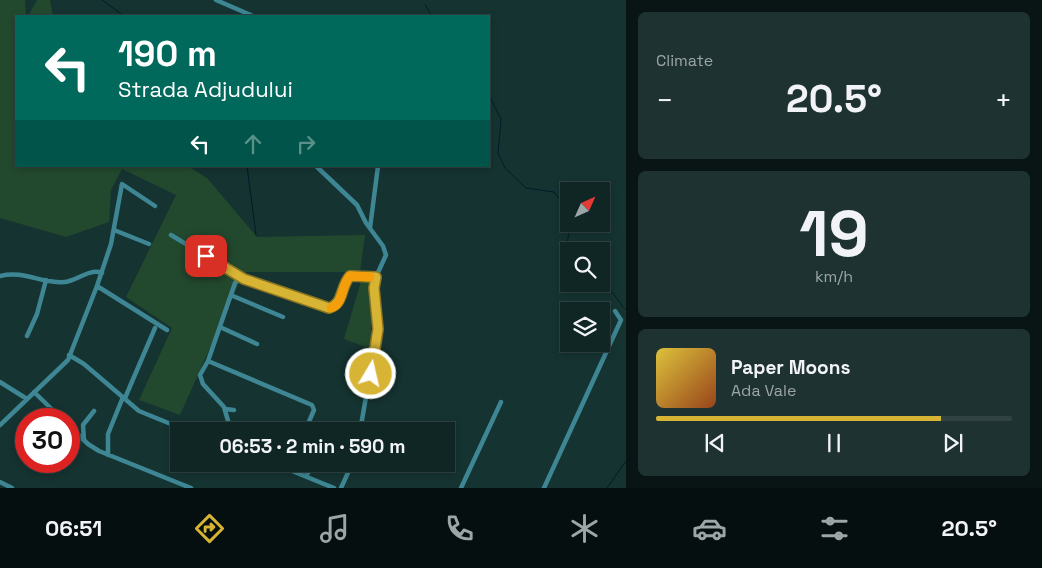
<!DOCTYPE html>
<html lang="en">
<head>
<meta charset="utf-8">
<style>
  :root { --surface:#102625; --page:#1e3232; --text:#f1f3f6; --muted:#9ca5a7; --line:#304342; --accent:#d7b434 }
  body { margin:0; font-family:"Space Grotesk",sans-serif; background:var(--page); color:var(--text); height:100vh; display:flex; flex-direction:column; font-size:19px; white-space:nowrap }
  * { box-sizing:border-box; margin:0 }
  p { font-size:16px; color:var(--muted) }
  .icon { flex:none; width:28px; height:28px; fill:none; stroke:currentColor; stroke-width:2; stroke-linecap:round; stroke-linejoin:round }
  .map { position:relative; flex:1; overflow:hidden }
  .drawer { display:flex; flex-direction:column; gap:12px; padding:12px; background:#091514; width:416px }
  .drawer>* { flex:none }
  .guide { position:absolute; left:15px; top:15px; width:475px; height:152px; border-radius:0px; box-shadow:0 2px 8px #0003,0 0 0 1px var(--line); background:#00695c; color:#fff; overflow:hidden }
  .needle { width:32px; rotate:45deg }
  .buttons { position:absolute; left:560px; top:182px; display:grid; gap:10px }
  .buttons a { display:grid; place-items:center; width:50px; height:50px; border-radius:0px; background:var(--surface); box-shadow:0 2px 8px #0003,0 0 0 1px var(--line); font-size:25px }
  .speed { position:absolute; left:15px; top:408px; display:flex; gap:10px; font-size:25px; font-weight:700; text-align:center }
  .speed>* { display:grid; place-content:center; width:65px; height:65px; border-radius:50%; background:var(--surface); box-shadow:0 2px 8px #0003,0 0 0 1px var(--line); line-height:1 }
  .speed .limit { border:8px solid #d22; background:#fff; color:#111 }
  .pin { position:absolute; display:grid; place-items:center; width:42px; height:42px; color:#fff; margin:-21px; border-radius:10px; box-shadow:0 2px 8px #0006 }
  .me { position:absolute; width:55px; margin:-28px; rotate:9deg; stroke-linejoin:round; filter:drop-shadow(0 0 4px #0008) }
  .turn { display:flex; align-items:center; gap:18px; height:105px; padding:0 20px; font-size:22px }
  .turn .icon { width:65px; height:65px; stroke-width:2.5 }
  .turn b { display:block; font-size:35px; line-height:42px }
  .lanes { display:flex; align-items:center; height:48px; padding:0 20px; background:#0003; justify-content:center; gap:25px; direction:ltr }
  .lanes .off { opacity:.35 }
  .big { font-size:38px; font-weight:700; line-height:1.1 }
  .drawer .tile { flex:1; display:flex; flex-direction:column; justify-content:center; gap:8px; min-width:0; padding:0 18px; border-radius:8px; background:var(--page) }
  .drawer .dial { align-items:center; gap:0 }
  .dial b { font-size:65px; line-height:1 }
  .song { display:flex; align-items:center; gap:15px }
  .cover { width:60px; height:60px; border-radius:8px; background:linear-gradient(135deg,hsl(50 70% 55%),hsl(20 70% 35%)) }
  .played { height:5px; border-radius:2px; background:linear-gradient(90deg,var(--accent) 80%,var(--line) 80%) }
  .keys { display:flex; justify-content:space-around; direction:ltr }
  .heat { display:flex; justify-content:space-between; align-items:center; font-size:28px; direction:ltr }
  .trip { position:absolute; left:170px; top:422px; width:285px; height:50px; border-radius:0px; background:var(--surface); box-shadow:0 2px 8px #0003,0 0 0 1px var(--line); font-weight:700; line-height:50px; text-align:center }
  .menu { display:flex; height:80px; justify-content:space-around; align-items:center; background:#060f0f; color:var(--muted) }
  .menu .icon { width:35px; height:35px }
  .menu .active { color:var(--accent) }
  .menu b { font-size:22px; color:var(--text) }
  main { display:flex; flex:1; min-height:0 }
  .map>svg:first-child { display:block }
  .green { fill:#22492e }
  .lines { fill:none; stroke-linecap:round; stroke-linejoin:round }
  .stream { stroke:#011d2a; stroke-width:1 }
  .minor { stroke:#3e8694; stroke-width:4.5 }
  .route-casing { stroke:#8c7522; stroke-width:12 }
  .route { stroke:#d7b434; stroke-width:9 }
  .slow { stroke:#f59e0b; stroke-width:9 }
</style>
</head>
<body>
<main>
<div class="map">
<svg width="626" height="488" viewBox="0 0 626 488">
  <rect width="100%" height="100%" fill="#153331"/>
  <path class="green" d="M0,0H25L26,16H16V166H188L207,178L257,237L365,235L360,272H244L180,415L139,400L172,328L126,297L176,195L122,169L111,190L109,222L66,237L0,218Z
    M37,0H50L53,16H28Z
    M362,278L371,280V346L368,348L344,339Z"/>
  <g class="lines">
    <path class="stream" d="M102,0L124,16
      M425,5L432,16
      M489,95L501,119L498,153L505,168L526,188L554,192L569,210
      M247,166L256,235
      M569,267C561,255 570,236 570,224
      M591,284L613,293L623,307
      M625,309H626
      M607,488L626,461"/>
    <path class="minor" d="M216,0L253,16
      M316,166L357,205L366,223L383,246L386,255L376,277L378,329L360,431
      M370,228L378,166
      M114,230L149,244
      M171,235L244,279L322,307H335C343,297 341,285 350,276L376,277
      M0,276C24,270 42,284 65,282C77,281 89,268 102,273
      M97,286L167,330
      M233,296L283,317
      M220,327L257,344
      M27,336L37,314L46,280
      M69,355L84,364L139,411L188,431
      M208,361L312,405L314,410L305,431
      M0,382L27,399
      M34,392L62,419
      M125,398L155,328
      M225,409L234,410
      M0,425L68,360L97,286L111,244L122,184L155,206
      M69,426L88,444L99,451L191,488
      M231,431L224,407L203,384L200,375L208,361L235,283L240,277
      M84,440L83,425L94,411
      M108,455V434L123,397
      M275,464L334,488
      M306,476L313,464
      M0,482L12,488
      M341,488L352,464
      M461,488L501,402
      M544,488L621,320L615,311"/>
  </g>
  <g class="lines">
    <g class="route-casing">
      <path id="route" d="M206,256L244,279L329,308C344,304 340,287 350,276L376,277L374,288L378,329L371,374"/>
    </g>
    <use href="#route" class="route"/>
    <path class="slow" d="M331,308C344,304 341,285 350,276L370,277"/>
  </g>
</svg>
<div class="buttons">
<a><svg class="needle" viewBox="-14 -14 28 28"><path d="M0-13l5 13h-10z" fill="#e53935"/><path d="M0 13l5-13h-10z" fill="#9ca5a7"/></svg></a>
<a><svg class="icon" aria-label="search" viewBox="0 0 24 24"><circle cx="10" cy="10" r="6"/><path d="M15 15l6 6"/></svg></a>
<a><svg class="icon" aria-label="layers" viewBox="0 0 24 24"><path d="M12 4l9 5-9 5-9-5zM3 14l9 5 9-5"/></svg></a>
</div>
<div class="speed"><div class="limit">30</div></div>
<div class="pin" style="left:206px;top:256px;background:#d93025"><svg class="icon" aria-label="arrive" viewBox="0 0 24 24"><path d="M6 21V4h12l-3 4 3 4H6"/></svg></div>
<svg class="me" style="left:371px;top:374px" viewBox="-20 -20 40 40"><circle r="17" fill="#d7b434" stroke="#fff" stroke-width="3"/><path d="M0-11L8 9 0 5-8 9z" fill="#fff"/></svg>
<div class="trip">06:53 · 2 min · 590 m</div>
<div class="guide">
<div class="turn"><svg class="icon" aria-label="left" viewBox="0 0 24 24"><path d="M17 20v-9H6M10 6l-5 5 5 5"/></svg><div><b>190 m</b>Strada Adjudului</div></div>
<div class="lanes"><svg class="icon" aria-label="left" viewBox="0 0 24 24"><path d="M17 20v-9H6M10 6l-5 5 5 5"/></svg><svg class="icon off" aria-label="ahead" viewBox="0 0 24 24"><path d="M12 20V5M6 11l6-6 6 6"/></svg><svg class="icon off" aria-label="right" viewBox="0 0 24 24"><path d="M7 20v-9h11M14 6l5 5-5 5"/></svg></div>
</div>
</div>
<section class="drawer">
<div class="tile"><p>Climate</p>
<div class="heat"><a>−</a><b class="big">20.5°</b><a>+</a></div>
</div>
<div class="tile dial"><b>19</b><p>km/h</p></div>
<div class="tile">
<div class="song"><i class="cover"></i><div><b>Paper Moons</b><p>Ada Vale</p></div></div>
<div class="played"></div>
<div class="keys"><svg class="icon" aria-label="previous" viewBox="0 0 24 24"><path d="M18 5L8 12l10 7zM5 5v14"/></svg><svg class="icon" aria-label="pause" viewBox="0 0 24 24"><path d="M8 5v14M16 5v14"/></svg><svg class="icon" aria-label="next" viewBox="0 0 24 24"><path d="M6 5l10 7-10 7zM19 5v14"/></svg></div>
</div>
</section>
</main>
<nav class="menu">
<b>06:51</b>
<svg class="icon active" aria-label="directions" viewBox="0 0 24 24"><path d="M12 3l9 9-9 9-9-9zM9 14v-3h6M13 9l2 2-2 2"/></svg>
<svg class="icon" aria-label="music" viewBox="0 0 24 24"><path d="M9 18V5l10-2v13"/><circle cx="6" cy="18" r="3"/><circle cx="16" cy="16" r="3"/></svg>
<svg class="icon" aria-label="phone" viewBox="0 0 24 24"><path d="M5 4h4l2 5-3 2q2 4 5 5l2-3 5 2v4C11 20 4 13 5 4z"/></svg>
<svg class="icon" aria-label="climate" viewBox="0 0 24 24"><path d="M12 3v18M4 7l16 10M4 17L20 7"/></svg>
<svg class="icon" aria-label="car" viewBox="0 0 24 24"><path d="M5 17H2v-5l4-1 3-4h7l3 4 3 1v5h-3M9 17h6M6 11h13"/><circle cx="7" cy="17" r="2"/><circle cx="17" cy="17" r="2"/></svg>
<svg class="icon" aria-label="filters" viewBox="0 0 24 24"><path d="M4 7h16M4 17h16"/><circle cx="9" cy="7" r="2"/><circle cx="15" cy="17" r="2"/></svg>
<b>20.5°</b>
</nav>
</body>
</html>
